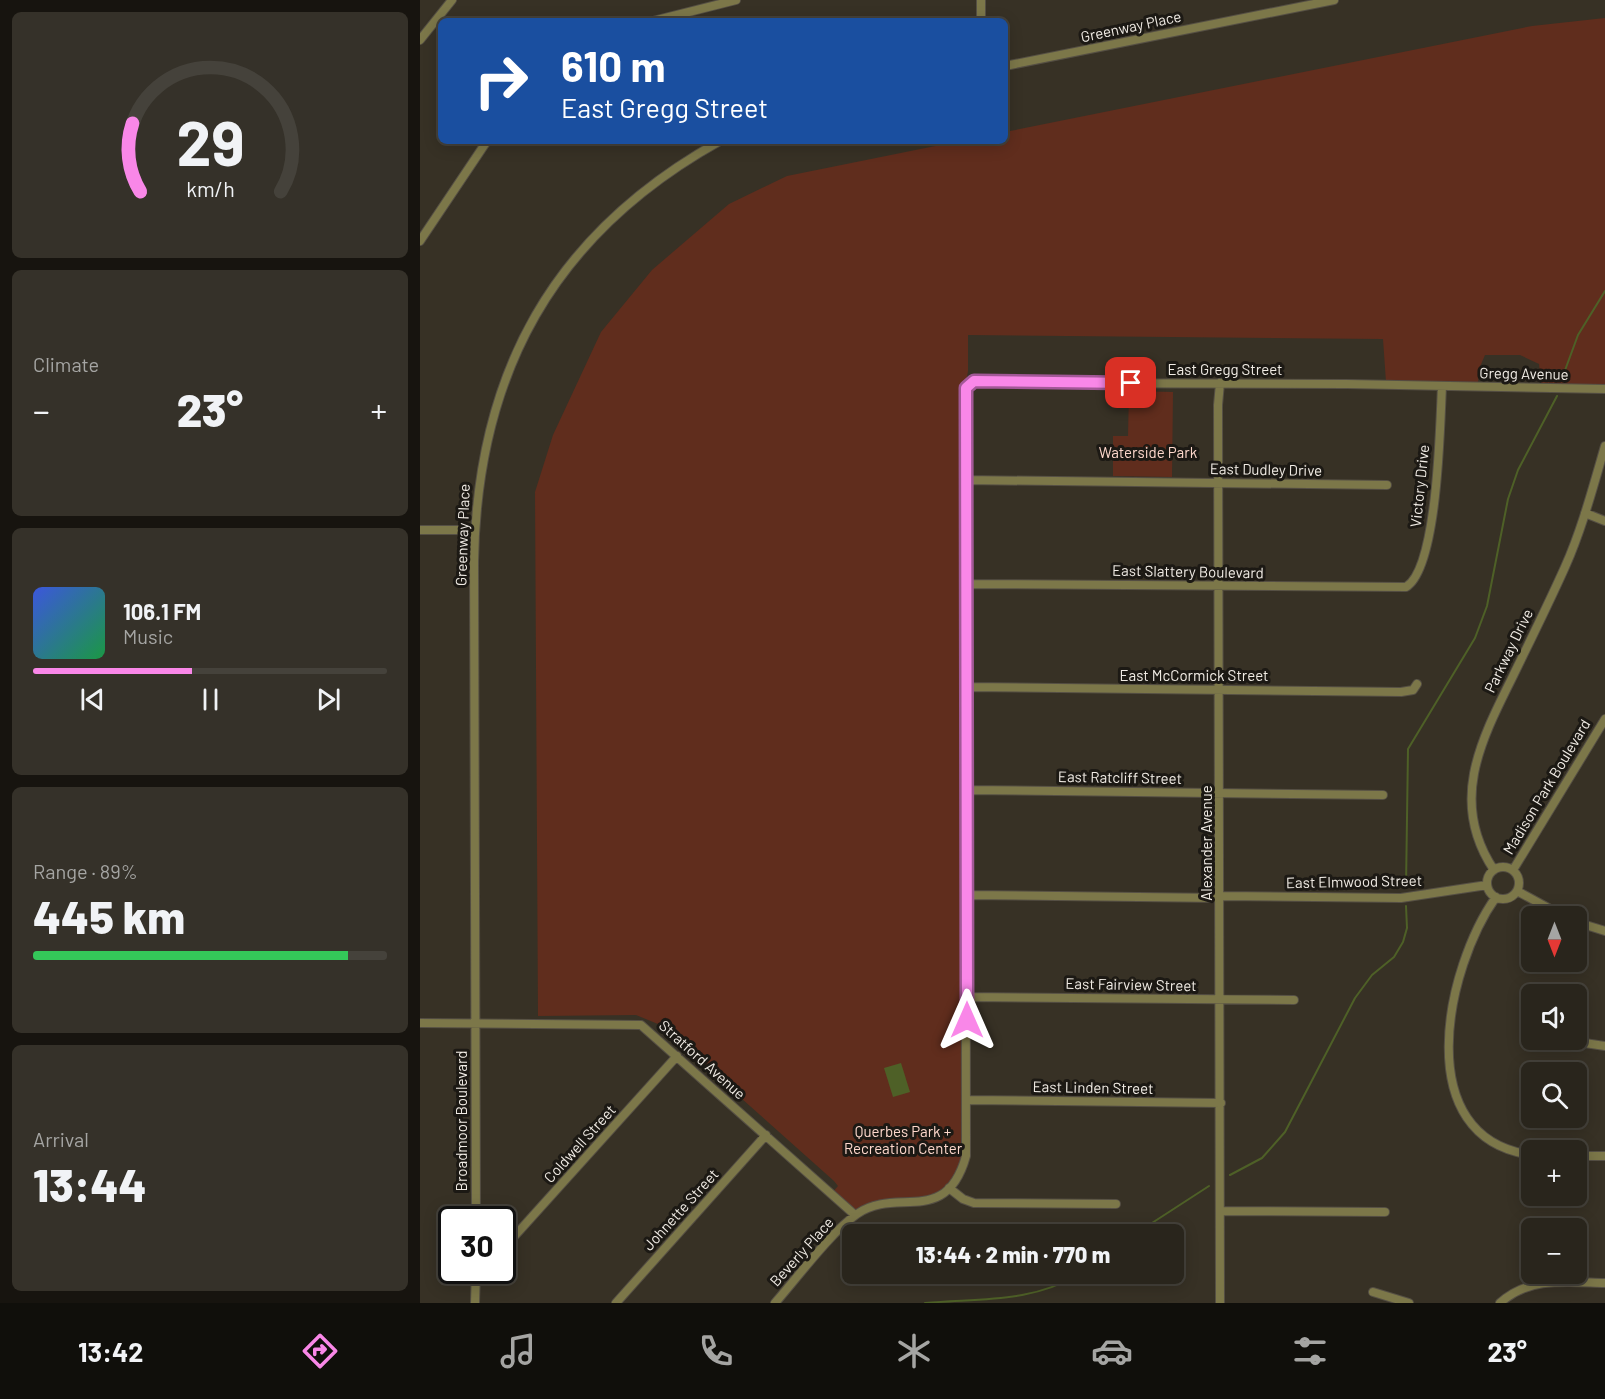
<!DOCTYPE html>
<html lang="en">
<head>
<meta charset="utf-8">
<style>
  :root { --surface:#29251c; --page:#353129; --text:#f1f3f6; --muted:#a5a5a3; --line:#45423b; --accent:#f987e8 }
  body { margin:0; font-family:Barlow,sans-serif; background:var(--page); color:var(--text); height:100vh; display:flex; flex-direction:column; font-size:22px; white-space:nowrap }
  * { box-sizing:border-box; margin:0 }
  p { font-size:20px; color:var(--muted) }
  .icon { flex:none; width:33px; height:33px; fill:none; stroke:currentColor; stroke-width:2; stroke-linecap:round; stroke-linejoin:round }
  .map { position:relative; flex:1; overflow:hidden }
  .details { display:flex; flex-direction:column; gap:12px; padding:12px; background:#17140f; width:420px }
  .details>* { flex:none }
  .guide { position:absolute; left:18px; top:18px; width:570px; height:126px; border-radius:9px; box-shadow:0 3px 15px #0003,0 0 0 2px var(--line); background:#1a4fa0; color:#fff; overflow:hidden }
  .needle { width:39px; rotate:180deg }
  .fabs { position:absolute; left:1101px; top:906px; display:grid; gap:12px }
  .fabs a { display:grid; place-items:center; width:66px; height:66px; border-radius:9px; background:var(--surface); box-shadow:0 3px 15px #0003,0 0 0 2px var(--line); font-size:30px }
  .speed { position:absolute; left:18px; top:1206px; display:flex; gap:12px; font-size:30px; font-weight:700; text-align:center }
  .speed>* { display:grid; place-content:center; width:78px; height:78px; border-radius:50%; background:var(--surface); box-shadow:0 3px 15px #0003,0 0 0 2px var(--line); line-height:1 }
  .speed .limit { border:3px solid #111; border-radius:9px; background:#fff; color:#111 }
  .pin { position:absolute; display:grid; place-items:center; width:51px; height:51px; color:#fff; margin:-26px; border-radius:12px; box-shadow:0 3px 9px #0006 }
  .me { position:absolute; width:66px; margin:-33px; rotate:0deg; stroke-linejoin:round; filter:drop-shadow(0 0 4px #0008) }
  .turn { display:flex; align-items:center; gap:21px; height:126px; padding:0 24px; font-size:27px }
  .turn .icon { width:78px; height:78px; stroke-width:2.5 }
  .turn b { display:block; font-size:42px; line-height:51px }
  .big { font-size:45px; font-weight:800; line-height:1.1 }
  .details .card { flex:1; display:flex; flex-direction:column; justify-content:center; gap:9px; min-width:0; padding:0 21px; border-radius:9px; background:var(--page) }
  .details .dial { align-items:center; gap:0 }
  .dial svg { height:156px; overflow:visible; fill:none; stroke:var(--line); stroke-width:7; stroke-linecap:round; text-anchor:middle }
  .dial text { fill:var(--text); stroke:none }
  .song { display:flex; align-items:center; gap:18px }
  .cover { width:72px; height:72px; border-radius:9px; background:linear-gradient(135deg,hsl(230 70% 55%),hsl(140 70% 35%)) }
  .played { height:6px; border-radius:3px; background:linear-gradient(90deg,var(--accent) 45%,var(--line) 45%) }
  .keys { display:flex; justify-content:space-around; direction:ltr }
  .heat { display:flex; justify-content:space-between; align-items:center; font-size:33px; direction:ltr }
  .charge { height:9px; border-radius:4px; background:linear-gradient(90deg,#34c759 89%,var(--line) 0) }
  .trip { position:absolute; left:422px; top:1224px; width:342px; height:60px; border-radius:9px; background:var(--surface); box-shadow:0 3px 15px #0003,0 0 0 2px var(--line); font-weight:800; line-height:60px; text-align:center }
  .tab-bar { display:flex; height:96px; justify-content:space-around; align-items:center; background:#100f0b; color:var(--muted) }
  .tab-bar .icon { width:42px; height:42px }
  .tab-bar .on { color:var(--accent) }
  .tab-bar b { font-size:27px; color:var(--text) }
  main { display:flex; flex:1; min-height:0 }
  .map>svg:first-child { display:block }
  .green { fill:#602d1d }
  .water { fill:#4e6027 }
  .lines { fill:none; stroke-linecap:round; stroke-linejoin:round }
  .stream { stroke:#4e6027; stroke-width:2 }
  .minor-casing { stroke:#554f44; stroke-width:10 }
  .minor { stroke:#7c7749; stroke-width:8 }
  .route-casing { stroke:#a25897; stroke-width:15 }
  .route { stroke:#f987e8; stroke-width:10 }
  .labels { text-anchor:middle; stroke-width:6; stroke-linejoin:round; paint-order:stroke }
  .street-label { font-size:15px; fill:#f1ece5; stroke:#1c1914 }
  .park-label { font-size:15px; fill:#fed8cc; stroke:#1c1914 }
</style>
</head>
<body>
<main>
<section class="details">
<div class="card dial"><svg viewBox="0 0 100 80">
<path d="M14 69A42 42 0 1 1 86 69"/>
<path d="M14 69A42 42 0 0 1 10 34" stroke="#f987e8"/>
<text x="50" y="56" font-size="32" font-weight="700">29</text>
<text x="50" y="72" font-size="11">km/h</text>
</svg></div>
<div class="card"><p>Climate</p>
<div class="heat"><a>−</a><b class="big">23°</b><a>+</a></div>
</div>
<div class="card">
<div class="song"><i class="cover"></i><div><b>106.1 FM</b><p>Music</p></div></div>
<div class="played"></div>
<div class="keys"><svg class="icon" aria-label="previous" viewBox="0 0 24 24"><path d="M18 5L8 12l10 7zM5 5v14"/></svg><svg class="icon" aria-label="pause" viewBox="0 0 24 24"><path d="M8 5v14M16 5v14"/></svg><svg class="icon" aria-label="next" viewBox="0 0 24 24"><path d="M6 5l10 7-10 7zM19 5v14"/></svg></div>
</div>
<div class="card"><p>Range · 89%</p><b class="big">445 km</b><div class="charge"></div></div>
<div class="card"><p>Arrival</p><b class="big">13:44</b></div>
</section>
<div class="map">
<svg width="1185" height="1303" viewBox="0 0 1185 1303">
  <rect width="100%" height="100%" fill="#373125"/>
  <path class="green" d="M1185,18V384H1121L1119,364L1100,355H1065L1059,369L1058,383L966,382L963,339L548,335V371L542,404L543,1167L521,1194L467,1204L435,1215L412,1193L418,1186L414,1181L238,1024L216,1015L118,1016L115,492L133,435L181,332L232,270L309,204L367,176L540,141H585V132L1112,26Z
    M709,391L753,392L752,477L693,476V436H708Z"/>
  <path class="water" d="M481,1063L490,1092L473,1097L464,1068Z"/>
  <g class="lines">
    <path class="stream" d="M1144,373L1158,335L1185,291
      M986,887L988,749L1055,638L1067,606L1088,499L1098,470L1137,396
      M810,1175L842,1158L865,1132L935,998L952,975L974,957L983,942L987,928L986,906
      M715,1234L789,1186
      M505,1303C560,1298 612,1303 659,1274"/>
    <g class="minor-casing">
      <path id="minor" d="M561,0V21
        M233,21L316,0
        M0,40L32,0
        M585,66L914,0
        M0,241L67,141
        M800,383L798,405L800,1303
        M545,480L967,485
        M1165,513L1185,521
        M0,530H54
        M545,584L986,587C1018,568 1020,424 1022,386
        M546,687L981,692L993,690L997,684
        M546,790L963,795
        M1067 883a16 16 0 1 1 32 0a16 16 0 1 1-32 0Z
        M1074,870C1029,803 1060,742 1092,678C1110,641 1128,605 1145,567C1162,529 1173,487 1185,446
        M1093,870L1185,719
        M1097,891L1143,916
        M546,895L800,898
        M800,896L981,898L1067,885
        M1076,897C1026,967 988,1139 1112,1155
        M1156,922L1185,931
        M547,997L874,1000
        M0,1023L221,1025L435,1215
        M1145,1040L1185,1046
        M546,1100L801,1103
        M1156,1156H1185
        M529,1188L543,1199L554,1203L696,1204
        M801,1211L965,1212
        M56,1220L54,562C57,373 133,234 300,141
        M82,1250L257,1056
        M953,1292L989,1303
        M55,1303L56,1270
        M196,1303L346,1135
        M355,1303C377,1278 411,1232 437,1214C476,1186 526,1228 546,1156L545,401L549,383L927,384L1185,389
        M1080,1303C1109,1276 1148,1282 1185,1283"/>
    </g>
    <use href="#minor" class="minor"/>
  </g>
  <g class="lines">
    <g class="route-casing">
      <path id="route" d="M547,1020L546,388L554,381L711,383"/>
    </g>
    <use href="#route" class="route"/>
  </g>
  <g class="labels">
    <g class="street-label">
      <text transform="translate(711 27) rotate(-12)" y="5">Greenway Place</text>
      <text x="805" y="375">East Gregg Street</text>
      <text transform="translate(1104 374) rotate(1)" y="5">Gregg Avenue</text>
      <text transform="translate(846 470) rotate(1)" y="5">East Dudley Drive</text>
      <text transform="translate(1000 486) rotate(-84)" y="5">Victory Drive</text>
      <text transform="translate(43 535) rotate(-88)" y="5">Greenway Place</text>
      <text transform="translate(768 572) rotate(1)" y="5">East Slattery Boulevard</text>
      <text transform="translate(1089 651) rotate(-64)" y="5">Parkway Drive</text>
      <text x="774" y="681">East McCormick Street</text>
      <text transform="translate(700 778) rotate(1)" y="5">East Ratcliff Street</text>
      <text transform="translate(1127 787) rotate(-59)" y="5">Madison Park Boulevard</text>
      <text transform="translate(787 843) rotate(-90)" y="5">Alexander Avenue</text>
      <text transform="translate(934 882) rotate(-1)" y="5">East Elmwood Street</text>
      <text transform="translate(711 985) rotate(1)" y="5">East Fairview Street</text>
      <text transform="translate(282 1060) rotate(42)" y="5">Stratford Avenue</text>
      <text transform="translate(673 1088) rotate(1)" y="5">East Linden Street</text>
      <text transform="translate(42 1121) rotate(-90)" y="5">Broadmoor Boulevard</text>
      <text transform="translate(160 1144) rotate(-48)" y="5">Coldwell Street</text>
      <text transform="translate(261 1210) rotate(-48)" y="5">Johnette Street</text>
      <text transform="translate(382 1252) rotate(-48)" y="5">Beverly Place</text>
    </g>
    <g class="park-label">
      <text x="728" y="458">Waterside Park</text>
      <text x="483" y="1137">Querbes Park +<tspan x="483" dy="17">Recreation Center</tspan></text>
    </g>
  </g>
</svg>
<div class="fabs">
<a><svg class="needle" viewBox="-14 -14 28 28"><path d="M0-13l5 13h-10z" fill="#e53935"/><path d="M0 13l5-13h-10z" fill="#a5a5a3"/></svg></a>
<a><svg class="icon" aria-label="sound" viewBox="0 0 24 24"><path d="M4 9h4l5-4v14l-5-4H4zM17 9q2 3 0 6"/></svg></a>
<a><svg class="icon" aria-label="search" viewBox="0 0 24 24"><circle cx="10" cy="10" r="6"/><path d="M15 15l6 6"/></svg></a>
<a>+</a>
<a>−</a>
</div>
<div class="speed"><div class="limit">30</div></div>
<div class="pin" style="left:711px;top:383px;background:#d93025"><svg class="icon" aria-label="arrive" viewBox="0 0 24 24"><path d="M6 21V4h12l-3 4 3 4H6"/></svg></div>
<svg class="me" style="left:547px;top:1020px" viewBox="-20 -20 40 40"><path d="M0-17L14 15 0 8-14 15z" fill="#f987e8" stroke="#fff" stroke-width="4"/></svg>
<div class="trip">13:44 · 2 min · 770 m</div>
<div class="guide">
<div class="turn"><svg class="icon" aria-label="right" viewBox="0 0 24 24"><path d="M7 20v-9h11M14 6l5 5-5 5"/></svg><div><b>610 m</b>East Gregg Street</div></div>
</div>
</div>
</main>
<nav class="tab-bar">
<b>13:42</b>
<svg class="icon on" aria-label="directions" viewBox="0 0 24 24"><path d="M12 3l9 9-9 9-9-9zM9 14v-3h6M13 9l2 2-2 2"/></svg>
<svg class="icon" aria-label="music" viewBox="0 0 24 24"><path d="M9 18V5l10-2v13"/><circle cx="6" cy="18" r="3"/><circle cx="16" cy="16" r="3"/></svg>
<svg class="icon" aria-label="phone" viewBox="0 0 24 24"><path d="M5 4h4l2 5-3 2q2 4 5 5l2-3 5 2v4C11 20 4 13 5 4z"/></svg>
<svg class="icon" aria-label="climate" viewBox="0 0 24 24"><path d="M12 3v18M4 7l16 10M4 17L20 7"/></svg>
<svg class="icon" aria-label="car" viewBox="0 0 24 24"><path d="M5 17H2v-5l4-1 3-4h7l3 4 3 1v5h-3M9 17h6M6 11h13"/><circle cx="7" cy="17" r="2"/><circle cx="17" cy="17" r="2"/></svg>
<svg class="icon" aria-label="filters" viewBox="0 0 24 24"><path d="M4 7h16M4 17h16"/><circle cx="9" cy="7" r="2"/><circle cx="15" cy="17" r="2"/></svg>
<b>23°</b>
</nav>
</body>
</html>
